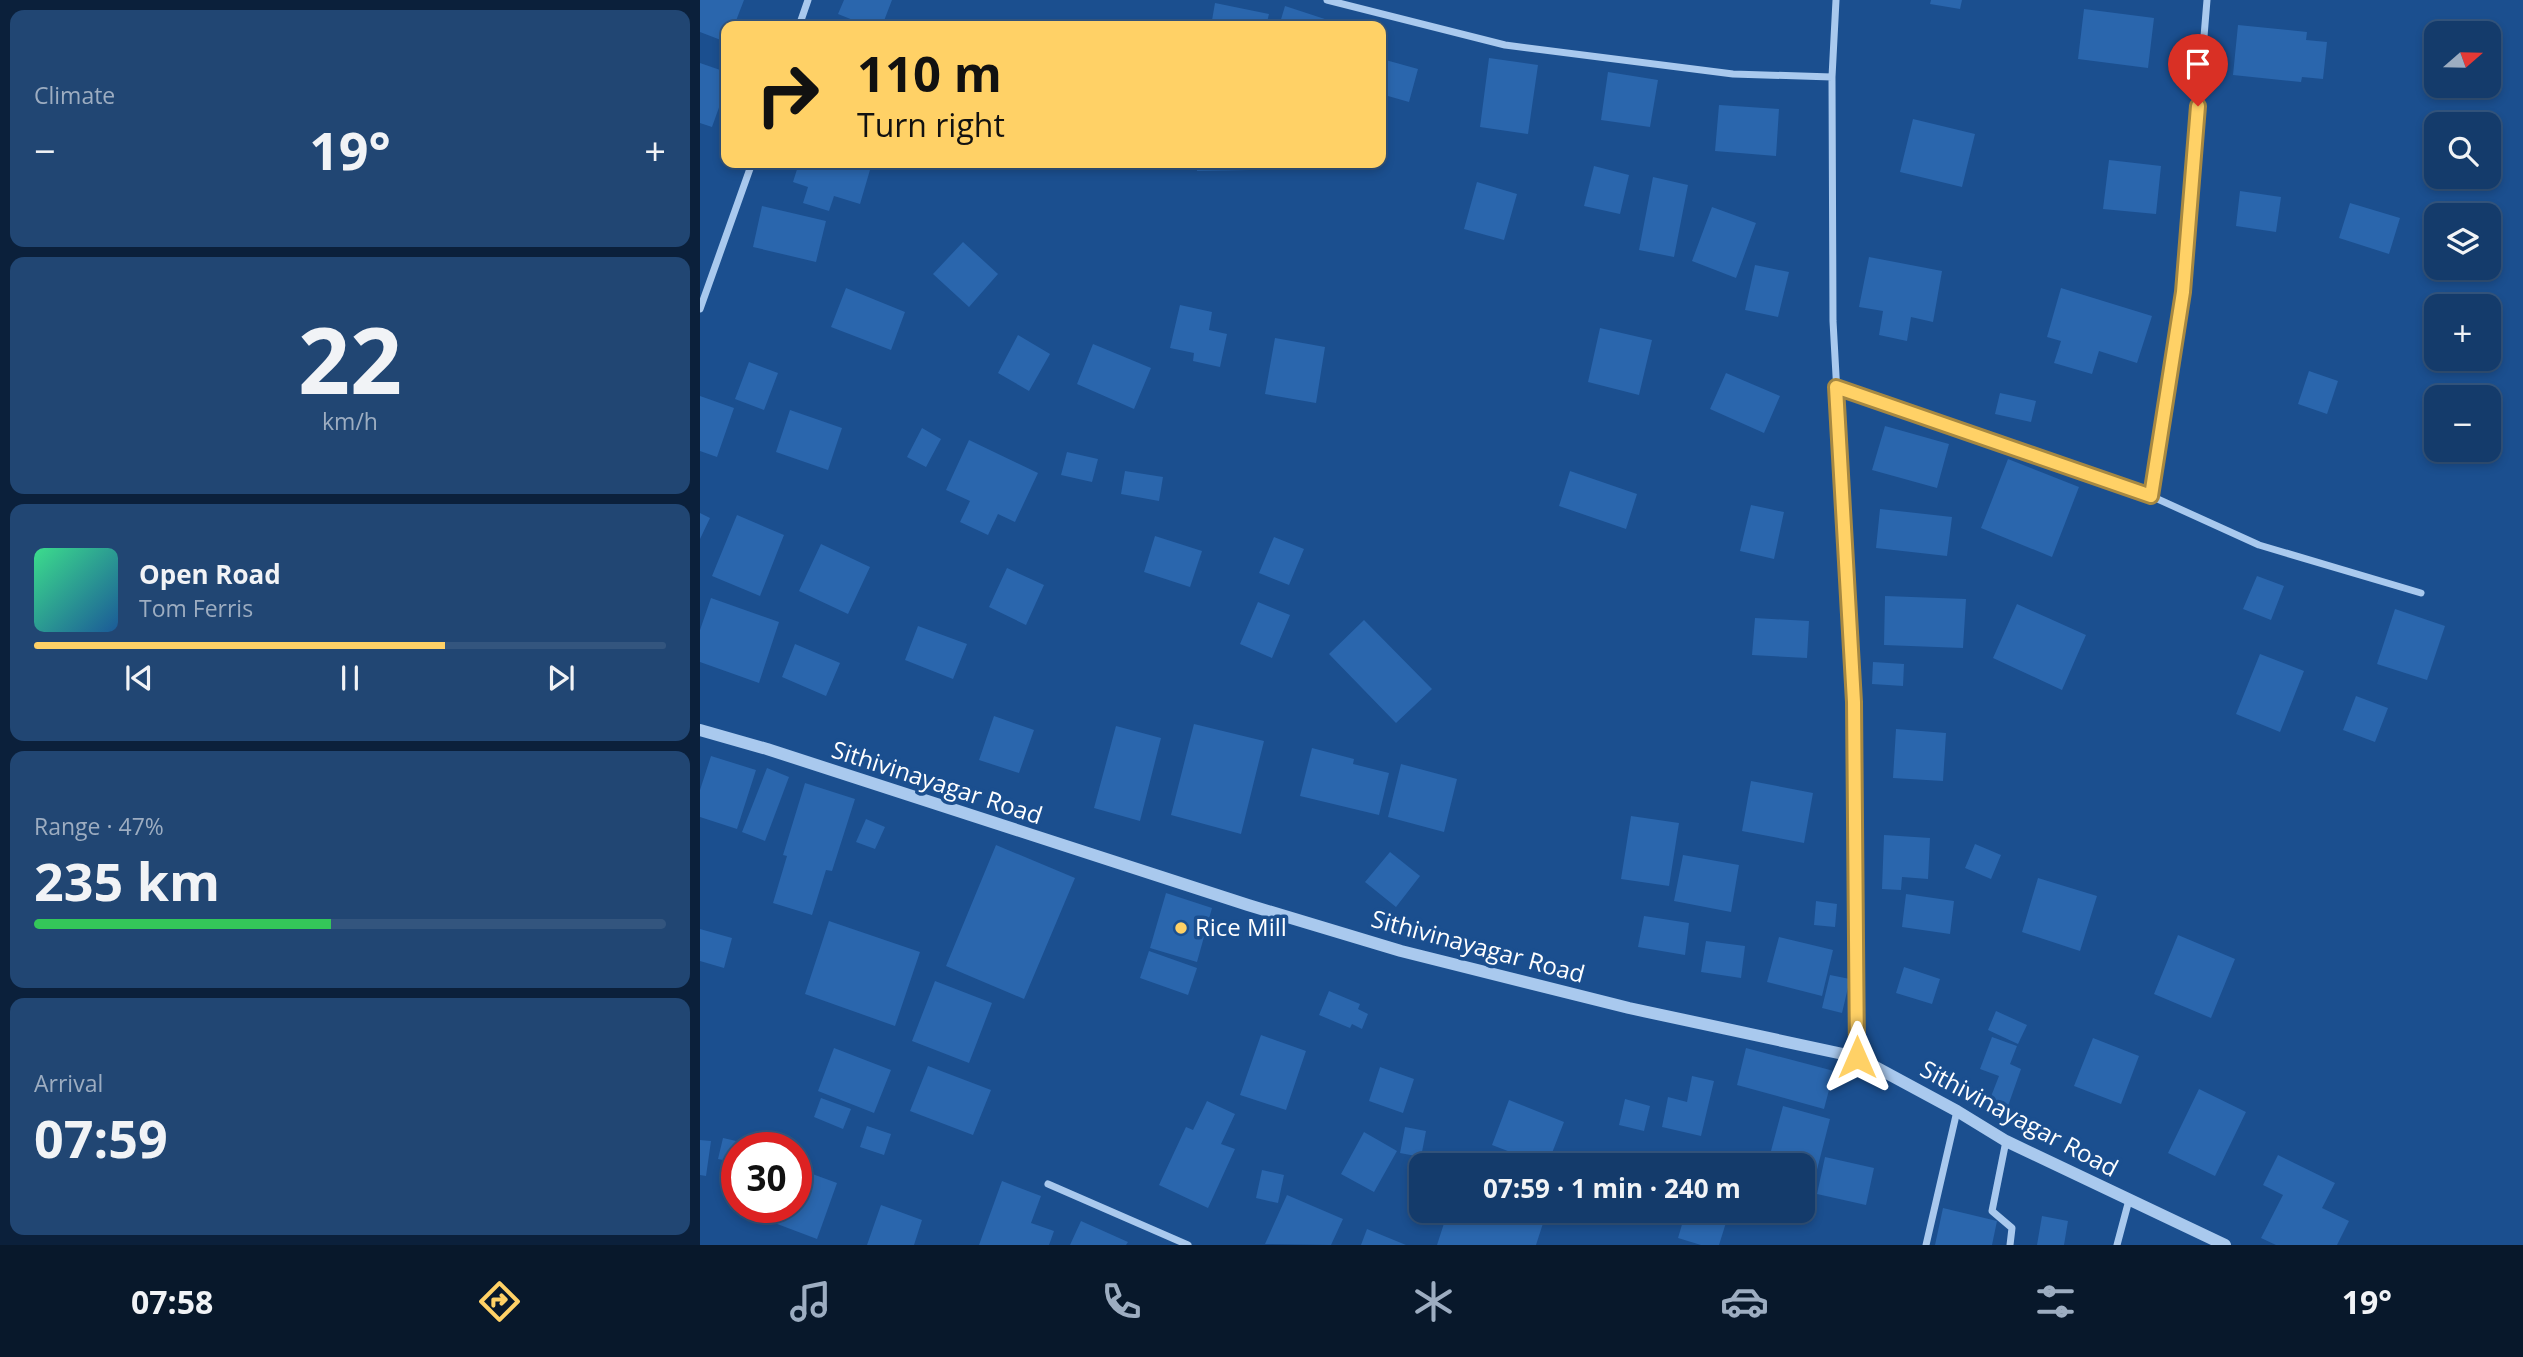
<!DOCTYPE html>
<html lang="en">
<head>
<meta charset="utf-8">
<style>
  :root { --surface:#143b6b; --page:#214673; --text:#f1f3f6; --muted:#9dadc1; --line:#33557e; --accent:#ffd166 }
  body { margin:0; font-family:"Open Sans",sans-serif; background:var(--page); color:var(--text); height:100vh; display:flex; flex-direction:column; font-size:26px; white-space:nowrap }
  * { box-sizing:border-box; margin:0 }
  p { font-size:23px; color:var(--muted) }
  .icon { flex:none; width:38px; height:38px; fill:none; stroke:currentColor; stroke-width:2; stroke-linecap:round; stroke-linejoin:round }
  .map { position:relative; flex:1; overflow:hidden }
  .drawer { display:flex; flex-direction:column; gap:10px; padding:10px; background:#0b203b; width:700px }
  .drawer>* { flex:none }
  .banner { position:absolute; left:21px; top:21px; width:665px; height:147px; border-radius:14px; box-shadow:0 4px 10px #0003,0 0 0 2px var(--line); background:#ffd166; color:#111; overflow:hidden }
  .needle { width:46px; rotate:70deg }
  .fabs { position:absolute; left:1724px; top:21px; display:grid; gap:14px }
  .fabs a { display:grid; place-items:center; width:77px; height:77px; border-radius:14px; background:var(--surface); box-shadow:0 4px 10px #0003,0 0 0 2px var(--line); font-size:35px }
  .speed { position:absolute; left:21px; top:1132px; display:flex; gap:14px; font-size:35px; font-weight:700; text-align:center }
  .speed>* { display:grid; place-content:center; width:91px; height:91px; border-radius:50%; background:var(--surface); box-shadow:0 4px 10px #0003,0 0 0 2px var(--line); line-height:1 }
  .speed .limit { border:10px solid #d22; background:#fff; color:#111 }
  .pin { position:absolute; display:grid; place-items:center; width:60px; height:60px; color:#fff; margin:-72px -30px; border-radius:50% 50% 50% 0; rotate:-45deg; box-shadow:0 0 7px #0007 }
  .pin .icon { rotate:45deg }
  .me { position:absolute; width:77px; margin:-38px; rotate:0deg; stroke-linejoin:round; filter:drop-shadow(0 0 5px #0008) }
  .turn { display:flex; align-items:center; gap:24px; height:147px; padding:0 21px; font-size:32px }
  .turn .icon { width:91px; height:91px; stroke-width:2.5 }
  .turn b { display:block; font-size:49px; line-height:60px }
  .big { font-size:52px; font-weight:700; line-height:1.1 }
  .drawer .widget { flex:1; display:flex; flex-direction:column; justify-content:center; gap:10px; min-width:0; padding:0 24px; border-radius:14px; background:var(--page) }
  .drawer .dial { align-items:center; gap:0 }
  .dial b { font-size:91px; line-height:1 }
  .song { display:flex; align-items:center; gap:21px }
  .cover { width:84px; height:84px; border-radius:10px; background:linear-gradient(135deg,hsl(150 70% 55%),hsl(210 70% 35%)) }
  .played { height:7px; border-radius:4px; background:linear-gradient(90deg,var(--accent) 65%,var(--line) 65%) }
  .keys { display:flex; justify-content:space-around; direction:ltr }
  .heat { display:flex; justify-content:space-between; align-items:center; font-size:38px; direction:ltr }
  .charge { height:10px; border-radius:5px; background:linear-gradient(90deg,#34c759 47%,var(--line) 0) }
  .trip { position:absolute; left:709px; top:1153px; width:406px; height:70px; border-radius:14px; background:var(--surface); box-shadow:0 4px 10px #0003,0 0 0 2px var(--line); font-weight:700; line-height:70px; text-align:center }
  .dock { display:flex; height:112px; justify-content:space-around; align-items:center; background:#08182b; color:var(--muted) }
  .dock .icon { width:49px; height:49px }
  .dock .on { color:var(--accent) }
  .dock b { font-size:32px; color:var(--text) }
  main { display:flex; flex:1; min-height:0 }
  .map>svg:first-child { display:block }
  .building { fill:#2a66ad }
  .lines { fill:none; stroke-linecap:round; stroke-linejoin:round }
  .minor { stroke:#a9c9ee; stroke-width:7 }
  .tertiary { stroke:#a9c9ee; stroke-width:12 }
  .route-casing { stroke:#a68842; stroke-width:18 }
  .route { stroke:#ffd166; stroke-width:12 }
  .poi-dot { fill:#ffd166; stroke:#1b4f8f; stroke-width:2.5 }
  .labels { text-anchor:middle; stroke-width:7; stroke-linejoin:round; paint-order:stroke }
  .street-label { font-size:24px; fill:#fff; stroke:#1b4f8f }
  .poi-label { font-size:24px; fill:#fff; stroke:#1b4f8f; text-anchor:start }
</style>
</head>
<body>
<main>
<section class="drawer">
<div class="widget"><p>Climate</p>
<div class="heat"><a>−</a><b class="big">19°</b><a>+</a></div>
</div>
<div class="widget dial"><b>22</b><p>km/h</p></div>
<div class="widget">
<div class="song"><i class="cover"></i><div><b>Open Road</b><p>Tom Ferris</p></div></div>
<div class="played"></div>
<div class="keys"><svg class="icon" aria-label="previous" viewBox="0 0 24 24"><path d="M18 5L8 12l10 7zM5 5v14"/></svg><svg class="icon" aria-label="pause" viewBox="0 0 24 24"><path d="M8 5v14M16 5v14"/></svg><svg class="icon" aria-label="next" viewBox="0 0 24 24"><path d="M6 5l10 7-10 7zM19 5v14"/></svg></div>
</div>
<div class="widget"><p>Range · 47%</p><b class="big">235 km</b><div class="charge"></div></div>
<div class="widget"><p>Arrival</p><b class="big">07:59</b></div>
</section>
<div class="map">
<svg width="1823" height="1245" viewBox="0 0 1823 1245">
  <rect width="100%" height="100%" fill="#1b4f8f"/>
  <path class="building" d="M0,0H44L34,26H26V42L0,32Z
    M144,0H192L182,26H168L138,14Z
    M1231,0H1262L1260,9L1230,4Z
    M515,3L569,14L566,26H511Z
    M585,6L634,22L632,26H579Z
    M1384,9L1454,18L1448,68L1378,59Z
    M1538,25L1607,32L1606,40L1627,42L1623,79L1602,77L1601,82L1533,75Z
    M789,58L838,65L828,134L780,127Z
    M682,59L718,69L709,102L681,94Z
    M0,63L26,72V88L12,127L0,123Z
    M908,72L958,80L950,127L901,120Z
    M1019,105L1079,109L1076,156L1015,151Z
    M1213,119L1275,134L1262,187L1200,172Z
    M1409,160L1461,166L1456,214L1403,209Z
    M99,163H172L160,204L134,196L129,211L103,203L108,187L93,182Z
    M497,163H550V170L497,171Z
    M894,166L929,175L920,214L884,206Z
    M953,177L988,185L974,257L939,250Z
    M777,182L817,194L804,240L764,229Z
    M1540,191L1581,197L1576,232L1536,226Z
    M1650,203L1700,218L1689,254L1639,238Z
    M62,206L126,221L116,262L53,247Z
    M1012,207L1056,223L1036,278L992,261Z
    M263,242L298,274L269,307L233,274Z
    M1169,257L1242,271L1233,322L1211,317L1207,341L1179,335L1183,311L1159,307Z
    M1055,265L1089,272L1078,317L1045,310Z
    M146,288L205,312L191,350L131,327Z
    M1361,288L1452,316L1437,363L1399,351L1392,374L1354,363L1361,341L1347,337Z
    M480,305L512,312L509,330L527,334L520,367L493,361L494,353L470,348Z
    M900,328L952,340L939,395L888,382Z
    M318,335L350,354L329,391L298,373Z
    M575,338L625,347L616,403L565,394Z
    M393,344L451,368L434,409L377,384Z
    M49,362L78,373L64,410L35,399Z
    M1609,371L1638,381L1627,414L1598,404Z
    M1026,373L1080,396L1064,433L1010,409Z
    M1300,393L1336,401L1331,422L1295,414Z
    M0,396L34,408L17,457L0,451Z
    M90,410L142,428L128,470L76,452Z
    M1185,426L1249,444L1237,488L1172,470Z
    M222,428L241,439L226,467L207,457Z
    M269,440L338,473L315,522L298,514L288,535L260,522L270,501L246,490Z
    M367,452L398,459L392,482L361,475Z
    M1308,459L1379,487L1352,557L1281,528Z
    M425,471L463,477L459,501L421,494Z
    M870,471L937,494L926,529L859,506Z
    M1051,505L1084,512L1074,559L1040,551Z
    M1180,509L1252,517L1247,556L1176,548Z
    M0,513L10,518L0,539Z
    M37,515L84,535L60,596L12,576Z
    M455,536L502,551L490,587L444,572Z
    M574,537L604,549L589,585L559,573Z
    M121,544L170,567L148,614L99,591Z
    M307,568L344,585L326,625L289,607Z
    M1557,576L1584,586L1571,620L1543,609Z
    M1185,596L1266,599L1263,648L1184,645Z
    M11,598L79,622L59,683L0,662V630Z
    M558,602L590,615L572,658L540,644Z
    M1317,604L1386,635L1362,690L1293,658Z
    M1695,609L1745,626L1727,680L1677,664Z
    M1055,618L1109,621L1107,658L1052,655Z
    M664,620L732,689L696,723L629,654Z
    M218,626L267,644L253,679L205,660Z
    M95,644L140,663L126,696L82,677Z
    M1560,654L1604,671L1580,732L1536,714Z
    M1173,662L1204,664L1203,686L1172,684Z
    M1656,696L1688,708L1675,742L1643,730Z
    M294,716L334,730L319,773L279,760Z
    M494,724L564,741L541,834L471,815Z
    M416,726L461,738L440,821L394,808Z
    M1196,729L1246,733L1243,781L1193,778Z
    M612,748L654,759L653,764L689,773L679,815L600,796Z
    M11,756L56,770L37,829L0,817V790Z
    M701,764L757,779L744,832L688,817Z
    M67,768L89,777L65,841L42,832Z
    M1051,781L1113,793L1104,843L1042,831Z
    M105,783L155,799L132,871L126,870L112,915L73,903L87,856L83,855Z
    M931,816L979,823L969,886L921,879Z
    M166,819L185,827L175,849L156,842Z
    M1184,835L1230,838L1228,879L1202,877L1201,890L1182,889Z
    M1275,844L1301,855L1291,879L1265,868Z
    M296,845L375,878L324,999L246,966Z
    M690,852L720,876L696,907L665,882Z
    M983,855L1039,865L1031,912L974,901Z
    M1338,878L1397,896L1380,951L1322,932Z
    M466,893L512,908L497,962L450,948Z
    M1206,894L1254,901L1250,934L1202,927Z
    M1116,901L1137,904L1135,927L1114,925Z
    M944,916L989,923L985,955L938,947Z
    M129,921L220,952L195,1026L105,994Z
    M0,929L32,938L24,968L0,961Z
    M1478,935L1535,959L1511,1018L1454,994Z
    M1079,937L1133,950L1122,996L1067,982Z
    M1006,941L1045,946L1041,978L1001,972Z
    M449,951L497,968L488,995L440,978Z
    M1204,967L1240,979L1232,1004L1196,993Z
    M1130,975L1150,979L1142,1013L1122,1008Z
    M235,981L292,1003L269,1063L212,1041Z
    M629,991L660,1004L658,1009L668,1014L662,1029L652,1024L650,1028L619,1015Z
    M1296,1011L1327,1025L1318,1044L1288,1030Z
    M561,1035L606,1051L586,1110L540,1095Z
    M1292,1037L1317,1046L1310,1064L1321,1069L1308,1106L1290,1099L1299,1076L1280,1069Z
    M1393,1038L1439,1056L1421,1104L1374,1086Z
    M134,1048L191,1070L174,1113L118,1091Z
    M1046,1048L1134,1071L1124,1109L1037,1085Z
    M228,1066L291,1090L273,1135L210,1111Z
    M680,1067L714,1079L703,1113L669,1101Z
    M992,1076L1014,1081L1001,1136L962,1127L968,1097L987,1102Z
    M1499,1089L1546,1112L1515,1176L1468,1153Z
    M121,1098L151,1109L143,1129L114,1117Z
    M925,1099L950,1106L944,1131L919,1125Z
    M809,1100L864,1122L847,1166L792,1145Z
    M507,1101L535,1114L521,1144L535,1149L508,1208L459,1185L486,1127L493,1130Z
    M1083,1106L1130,1119L1109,1201L1102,1199V1166H1067Z
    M167,1126L191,1134L184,1155L160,1147Z
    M705,1127L726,1131L721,1157L700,1153Z
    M664,1132L697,1151L674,1192L641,1174Z
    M23,1138L45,1143L44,1148H37V1163L18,1159Z
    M0,1140L11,1141L6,1176L0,1175Z
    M1578,1155L1635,1183L1622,1208L1649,1221L1637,1245H1576L1561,1238L1583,1195L1563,1185Z
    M1125,1157L1174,1168L1166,1205L1117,1194Z
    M96,1168L137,1183L117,1239L64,1219L68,1208H96Z
    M562,1170L584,1175L578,1203L556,1198Z
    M302,1181L341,1196L331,1223L354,1231L349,1245H279Z
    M587,1195L643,1219L631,1245L565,1244Z
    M181,1205L222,1220L214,1245H167Z
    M1243,1208L1297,1221L1292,1245H1235Z
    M748,1211H847L836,1245H737Z
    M986,1211H1043L1041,1217L1029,1213L1019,1245H1001L978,1238Z
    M1342,1216L1368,1221L1364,1245H1337Z
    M381,1221L428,1242L426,1245H370Z
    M667,1229L706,1245H661Z"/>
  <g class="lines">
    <path class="minor" d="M627,0L805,45L1033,74L1132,77
      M1136,0L1132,77L1133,321L1154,702L1157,1057
      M99,26L108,0
      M0,309L52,163
      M1136,387L1451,496L1559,545L1721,593
      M1451,496L1483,292L1507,0
      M1306,1141L1292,1211L1312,1228L1310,1245
      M348,1184L488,1245
      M1226,1245L1257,1111
      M1417,1245L1429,1200"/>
    <path class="tertiary" d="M0,730L67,749L548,905L701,951L929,1008L1157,1057L1257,1111L1306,1141L1525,1245"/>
  </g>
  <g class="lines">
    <g class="route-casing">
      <path id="route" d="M1157,1057L1154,702L1136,387L1451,496L1483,292L1498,106"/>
    </g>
    <use href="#route" class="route"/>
  </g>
  <circle class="poi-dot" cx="481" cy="928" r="7"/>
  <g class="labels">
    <g class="street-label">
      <text transform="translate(237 783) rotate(18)" y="8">Sithivinayagar Road</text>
      <text transform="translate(778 947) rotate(15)" y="8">Sithivinayagar Road</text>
      <text transform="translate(1319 1119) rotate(28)" y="8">Sithivinayagar Road</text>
    </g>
    <g class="poi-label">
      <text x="495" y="936">Rice Mill</text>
    </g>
  </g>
</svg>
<div class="fabs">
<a><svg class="needle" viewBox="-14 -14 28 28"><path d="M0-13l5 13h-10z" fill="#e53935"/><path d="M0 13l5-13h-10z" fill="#9dadc1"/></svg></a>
<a><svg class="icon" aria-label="search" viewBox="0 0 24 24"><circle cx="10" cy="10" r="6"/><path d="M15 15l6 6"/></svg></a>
<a><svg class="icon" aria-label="layers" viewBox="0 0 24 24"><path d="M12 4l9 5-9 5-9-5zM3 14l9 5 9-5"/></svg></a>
<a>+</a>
<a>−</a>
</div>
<div class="speed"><div class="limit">30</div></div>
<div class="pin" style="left:1498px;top:106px;background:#d93025"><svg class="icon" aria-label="arrive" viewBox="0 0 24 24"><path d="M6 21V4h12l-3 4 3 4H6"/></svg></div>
<svg class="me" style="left:1157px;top:1057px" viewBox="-20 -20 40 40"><path d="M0-17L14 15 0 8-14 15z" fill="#ffd166" stroke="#fff" stroke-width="4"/></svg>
<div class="trip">07:59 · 1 min · 240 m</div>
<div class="banner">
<div class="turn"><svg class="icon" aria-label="right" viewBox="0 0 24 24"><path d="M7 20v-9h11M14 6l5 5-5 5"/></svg><div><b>110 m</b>Turn right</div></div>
</div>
</div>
</main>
<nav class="dock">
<b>07:58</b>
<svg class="icon on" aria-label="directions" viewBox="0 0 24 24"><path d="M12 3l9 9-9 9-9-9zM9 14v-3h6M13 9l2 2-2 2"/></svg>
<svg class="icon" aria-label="music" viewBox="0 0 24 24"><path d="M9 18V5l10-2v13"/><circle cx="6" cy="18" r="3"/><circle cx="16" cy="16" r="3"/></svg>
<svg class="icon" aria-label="phone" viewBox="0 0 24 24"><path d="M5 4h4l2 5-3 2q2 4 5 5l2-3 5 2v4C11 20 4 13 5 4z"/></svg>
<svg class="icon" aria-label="climate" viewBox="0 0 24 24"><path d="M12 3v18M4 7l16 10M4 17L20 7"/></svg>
<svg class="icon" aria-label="car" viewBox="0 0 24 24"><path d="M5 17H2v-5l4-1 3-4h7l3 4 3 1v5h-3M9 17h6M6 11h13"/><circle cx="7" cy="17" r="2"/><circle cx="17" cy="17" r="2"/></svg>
<svg class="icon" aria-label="filters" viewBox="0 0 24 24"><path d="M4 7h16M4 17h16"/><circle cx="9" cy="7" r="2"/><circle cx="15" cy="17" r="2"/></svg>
<b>19°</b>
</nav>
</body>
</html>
